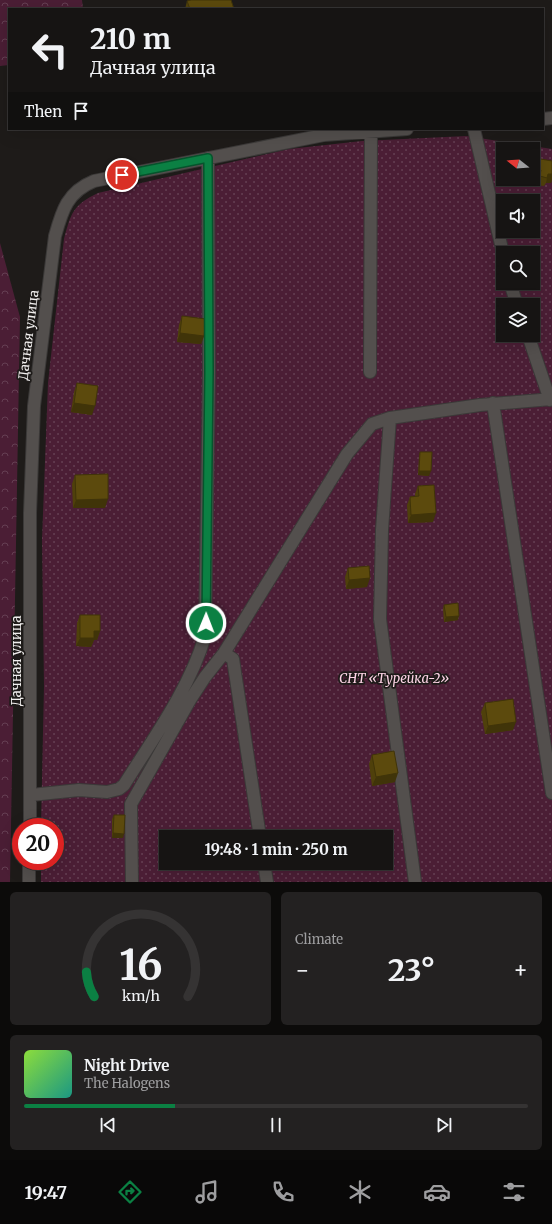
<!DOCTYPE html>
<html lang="en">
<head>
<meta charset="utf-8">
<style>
  :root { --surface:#161413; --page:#232121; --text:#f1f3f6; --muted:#9e9ea0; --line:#353333; --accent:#0b8043 }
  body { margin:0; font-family:Merriweather,serif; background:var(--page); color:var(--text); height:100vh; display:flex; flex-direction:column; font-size:15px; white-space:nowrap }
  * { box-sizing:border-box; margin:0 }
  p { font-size:13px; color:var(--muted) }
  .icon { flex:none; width:22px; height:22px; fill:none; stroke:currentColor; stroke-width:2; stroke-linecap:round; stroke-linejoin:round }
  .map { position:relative; height:882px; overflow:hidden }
  .sheet { display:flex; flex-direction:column; gap:10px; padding:10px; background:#0c0b0a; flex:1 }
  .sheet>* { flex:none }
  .guide { position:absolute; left:8px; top:8px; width:536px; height:122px; border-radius:0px; box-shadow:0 4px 16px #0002,0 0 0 1px var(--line); background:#161413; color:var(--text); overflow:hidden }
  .needle { width:26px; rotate:287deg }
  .buttons { position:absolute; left:496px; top:142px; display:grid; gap:8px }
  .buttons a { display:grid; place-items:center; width:44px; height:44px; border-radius:0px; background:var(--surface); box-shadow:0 4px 16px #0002,0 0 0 1px var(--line); font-size:20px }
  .speed { position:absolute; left:12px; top:818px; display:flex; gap:8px; font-size:20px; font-weight:700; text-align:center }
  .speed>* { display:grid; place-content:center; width:52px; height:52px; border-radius:50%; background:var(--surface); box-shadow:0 4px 16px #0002,0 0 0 1px var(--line); line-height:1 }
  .speed .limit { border:6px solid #d22; background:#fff; color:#111 }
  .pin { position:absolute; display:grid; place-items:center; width:34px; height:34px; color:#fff; margin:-17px; border:2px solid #fff; border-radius:50%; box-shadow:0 1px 4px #0007 }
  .me { position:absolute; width:44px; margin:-22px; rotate:1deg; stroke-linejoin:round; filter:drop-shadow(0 0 3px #0008) }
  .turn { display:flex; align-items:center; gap:14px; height:84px; padding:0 16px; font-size:18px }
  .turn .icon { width:52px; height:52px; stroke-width:2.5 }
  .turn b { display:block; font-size:28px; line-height:34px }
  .then { display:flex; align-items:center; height:38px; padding:0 16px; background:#0003; gap:8px; font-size:15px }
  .big { font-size:30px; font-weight:700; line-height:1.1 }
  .sheet .tile { flex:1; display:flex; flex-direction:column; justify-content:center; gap:6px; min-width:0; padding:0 14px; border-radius:6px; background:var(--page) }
  .sheet .dial { align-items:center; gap:0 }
  .dial svg { height:104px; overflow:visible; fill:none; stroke:var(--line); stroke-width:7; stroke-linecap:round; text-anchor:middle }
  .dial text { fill:var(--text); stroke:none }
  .song { display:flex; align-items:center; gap:12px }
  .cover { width:48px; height:48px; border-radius:6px; background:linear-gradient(135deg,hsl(90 70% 55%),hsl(170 70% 35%)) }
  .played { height:4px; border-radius:2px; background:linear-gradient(90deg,var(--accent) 30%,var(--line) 30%) }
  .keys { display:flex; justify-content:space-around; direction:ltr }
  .heat { display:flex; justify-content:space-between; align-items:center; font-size:22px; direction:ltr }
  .sheet .tiles { flex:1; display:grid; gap:10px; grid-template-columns:1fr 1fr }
  .tile:last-child { grid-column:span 2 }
  .trip { position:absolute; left:159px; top:830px; width:234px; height:40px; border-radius:0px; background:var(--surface); box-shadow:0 4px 16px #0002,0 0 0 1px var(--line); font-weight:700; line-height:40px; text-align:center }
  .tabs { display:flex; height:64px; justify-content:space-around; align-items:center; background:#090808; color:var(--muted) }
  .tabs .icon { width:28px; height:28px }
  .tabs .active { color:var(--accent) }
  .tabs b { font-size:18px; color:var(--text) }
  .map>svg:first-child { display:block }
  .forest { fill:url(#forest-crowns) }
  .garden { fill:url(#garden-dots); fill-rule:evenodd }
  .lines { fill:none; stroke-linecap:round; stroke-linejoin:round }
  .minor-casing { stroke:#3b3938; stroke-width:14 }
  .minor { stroke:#534f4d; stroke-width:12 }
  .wall { fill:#4f400b }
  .shaded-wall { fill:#403409 }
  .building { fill:#5c4a0d; stroke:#403409 }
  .route-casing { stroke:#07532c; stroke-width:10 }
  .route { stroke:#0b8043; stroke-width:7 }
  .labels { text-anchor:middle; stroke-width:3.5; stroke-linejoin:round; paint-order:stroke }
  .street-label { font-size:13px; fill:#f0eeed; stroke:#1e1b19 }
  .park-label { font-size:13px; font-style:italic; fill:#fdd4e6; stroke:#1e1b19 }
</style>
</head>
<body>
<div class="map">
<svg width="552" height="882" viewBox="0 0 552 882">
  <defs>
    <pattern id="forest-crowns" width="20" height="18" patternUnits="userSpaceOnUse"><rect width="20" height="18" fill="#4b1e35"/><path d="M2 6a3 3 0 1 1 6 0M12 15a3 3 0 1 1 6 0" fill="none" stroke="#653f53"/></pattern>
    <pattern id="garden-dots" width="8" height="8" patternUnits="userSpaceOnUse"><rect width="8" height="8" fill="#4b1e35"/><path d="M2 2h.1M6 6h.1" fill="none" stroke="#653f53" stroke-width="1.8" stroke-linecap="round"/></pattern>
  </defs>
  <rect width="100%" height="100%" fill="#1e1b19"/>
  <path class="forest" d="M0,0H82L83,9H9V65L0,66Z
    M0,243L20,317L10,882H0Z"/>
  <path class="garden" d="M466,136L552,149V882H41V861H55V827H41L44,686L42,540L48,383L64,239C71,213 73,205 98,193L289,149L362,141ZM503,149H533V179H503ZM503,201H533V231H503ZM503,253H533V283H503ZM503,305H533V335H503ZM166,837H386V863H166Z"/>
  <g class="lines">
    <g class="minor-casing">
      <path id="minor" d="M543,119L552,118
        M474,129L503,253
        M510,283L517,305
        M528,335L550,400
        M370,372L371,131
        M493,403L552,793
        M390,418L382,530L380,619L415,882
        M224,653L233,659L260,837
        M31,795L79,790L107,792L119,789L124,785C153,739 190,688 205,636L209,372L208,158
        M30,827V513L34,406L55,236C62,211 67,192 94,181L324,135L407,129
        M264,863L267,882
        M29,882V861
        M132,882L131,804L190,700L205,677L224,653L347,454L372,424L390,418L480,405L552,399"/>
    </g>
    <use href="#minor" class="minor"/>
  </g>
  <path class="wall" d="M187,1L234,9H185Z
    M535,158L552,161V179L551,183H546L544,186L537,185L538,179L533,178V163Z
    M182,316L204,336L201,344L177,342L179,325Z
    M77,383L92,415L71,412L74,392Z
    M420,452L429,476L418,475L419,456Z
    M75,475L105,508H73L72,484Z
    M418,486L433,522L408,523L407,505L410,497L415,496V494Z
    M348,568L367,587L346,589L345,577Z
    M444,605L458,620L444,622L443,609Z
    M80,615L100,631L97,640H94L91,647L76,646L77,623Z
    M485,703L513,730L485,734L481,712Z
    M372,755L395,782L372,786L369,764Z
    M114,815L123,838H112V819Z"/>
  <path class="shaded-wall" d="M548,174H552V179L551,183H546L547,178Z
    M180,333L204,336L201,344L177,342Z
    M74,403L95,406L92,415L71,412Z
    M419,471H431L429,476L418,475Z
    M108,499L105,508H73L76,500Z
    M436,513L433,522L408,523L411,515Z
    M370,578L367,587L346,589L349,580Z
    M459,616L458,620L444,622L446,617Z
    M94,631H100L97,640H94L91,647L76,646L80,638Z
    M516,722L513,730L485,734L488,726Z
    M398,773L395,782L372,786L376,777Z
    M113,833L124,834L123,838H112Z"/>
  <path class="building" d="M191,0H231L234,9H190L187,1Z
    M535,158L552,161V174H548L547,178L540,176L541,170L533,169Z
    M182,316L206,319L204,336L180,333Z
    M77,383L98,386L95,406L74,403Z
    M420,452H432L431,471H419Z
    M108,474V499L76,500L75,475Z
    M434,485L436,513L411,515L410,497L419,496L418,486Z
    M369,566L370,578L349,580L348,568Z
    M458,603L459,616L446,617L444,605Z
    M80,615H100V631H94V638H80Z
    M513,699L516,722L488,726L485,703Z
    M394,751L398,773L376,777L372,755Z
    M114,815H125L124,834L113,833Z"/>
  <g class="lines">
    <g class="route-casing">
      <path id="route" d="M122,175L208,158L209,372L206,623"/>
    </g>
    <use href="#route" class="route"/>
  </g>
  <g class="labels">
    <g class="street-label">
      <text transform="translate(28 335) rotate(-83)" y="5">Дачная улица</text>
      <text transform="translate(16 661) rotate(-90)" y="5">Дачная улица</text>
    </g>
    <g class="park-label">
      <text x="394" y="683">СНТ «Турейка-2»</text>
    </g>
  </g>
</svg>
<div class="buttons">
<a><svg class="needle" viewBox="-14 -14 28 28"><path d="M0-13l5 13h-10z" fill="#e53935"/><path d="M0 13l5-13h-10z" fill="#9e9ea0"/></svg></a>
<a><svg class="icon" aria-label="sound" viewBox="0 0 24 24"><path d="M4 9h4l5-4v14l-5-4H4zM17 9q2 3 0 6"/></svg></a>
<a><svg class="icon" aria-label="search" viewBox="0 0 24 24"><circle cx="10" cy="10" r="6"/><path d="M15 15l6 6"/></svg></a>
<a><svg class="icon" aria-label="layers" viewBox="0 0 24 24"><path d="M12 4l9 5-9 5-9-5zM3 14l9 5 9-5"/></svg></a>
</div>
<div class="speed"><div class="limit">20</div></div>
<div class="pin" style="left:122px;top:175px;background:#d93025"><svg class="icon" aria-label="arrive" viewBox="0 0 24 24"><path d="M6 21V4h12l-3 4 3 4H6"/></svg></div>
<svg class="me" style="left:206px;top:623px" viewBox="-20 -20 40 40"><circle r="17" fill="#0b8043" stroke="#fff" stroke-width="3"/><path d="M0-11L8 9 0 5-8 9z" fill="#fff"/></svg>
<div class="trip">19:48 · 1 min · 250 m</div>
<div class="guide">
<div class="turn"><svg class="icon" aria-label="left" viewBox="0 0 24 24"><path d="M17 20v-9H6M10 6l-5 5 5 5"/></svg><div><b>210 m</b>Дачная улица</div></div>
<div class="then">Then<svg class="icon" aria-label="arrive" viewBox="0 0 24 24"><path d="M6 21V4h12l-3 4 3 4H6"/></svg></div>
</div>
</div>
<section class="sheet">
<div class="tiles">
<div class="tile dial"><svg viewBox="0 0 100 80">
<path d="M14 69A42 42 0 1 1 86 69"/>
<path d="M14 69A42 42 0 0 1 8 50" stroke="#0b8043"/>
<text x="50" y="56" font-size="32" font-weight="700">16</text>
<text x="50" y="72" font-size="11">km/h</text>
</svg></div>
<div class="tile"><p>Climate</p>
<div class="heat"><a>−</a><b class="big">23°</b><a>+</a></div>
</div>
<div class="tile">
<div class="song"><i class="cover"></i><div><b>Night Drive</b><p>The Halogens</p></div></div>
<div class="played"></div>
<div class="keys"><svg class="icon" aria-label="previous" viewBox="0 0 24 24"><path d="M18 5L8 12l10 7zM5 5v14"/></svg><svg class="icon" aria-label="pause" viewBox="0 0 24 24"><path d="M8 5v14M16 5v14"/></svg><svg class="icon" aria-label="next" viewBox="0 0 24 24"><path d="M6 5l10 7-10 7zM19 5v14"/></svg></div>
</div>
</div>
</section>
<nav class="tabs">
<b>19:47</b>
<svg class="icon active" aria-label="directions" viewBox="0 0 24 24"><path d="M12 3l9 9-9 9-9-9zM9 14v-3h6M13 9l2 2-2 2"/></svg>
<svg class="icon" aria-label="music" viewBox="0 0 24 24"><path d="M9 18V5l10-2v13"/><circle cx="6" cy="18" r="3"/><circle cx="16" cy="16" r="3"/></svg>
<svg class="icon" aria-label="phone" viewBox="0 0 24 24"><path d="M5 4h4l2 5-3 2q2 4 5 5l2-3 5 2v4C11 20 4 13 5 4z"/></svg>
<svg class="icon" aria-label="climate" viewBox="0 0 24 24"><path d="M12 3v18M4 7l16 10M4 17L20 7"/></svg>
<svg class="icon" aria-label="car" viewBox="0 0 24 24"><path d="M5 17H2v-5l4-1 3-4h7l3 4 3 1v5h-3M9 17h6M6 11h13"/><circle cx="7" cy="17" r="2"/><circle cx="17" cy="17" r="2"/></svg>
<svg class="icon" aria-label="filters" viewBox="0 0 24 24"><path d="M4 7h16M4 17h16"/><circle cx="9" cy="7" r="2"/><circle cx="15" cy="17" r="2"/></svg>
</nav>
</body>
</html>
